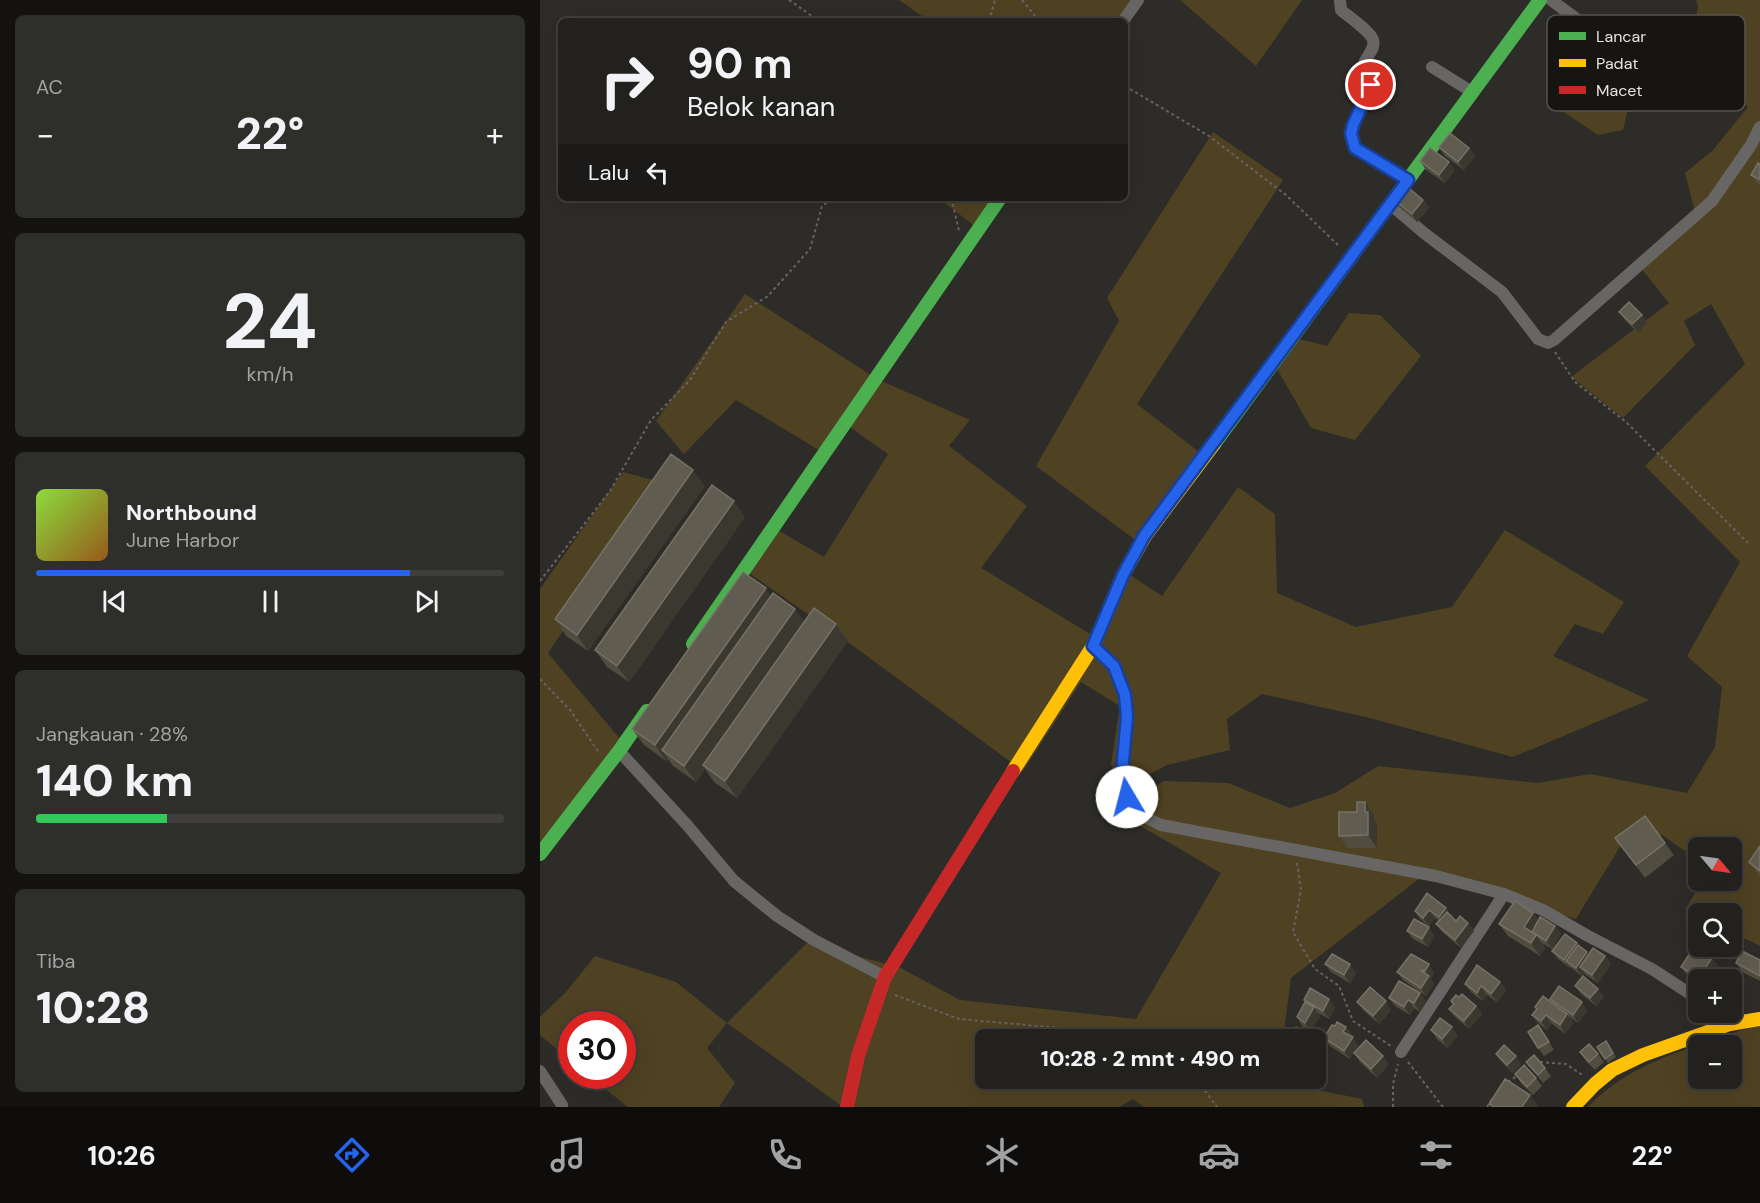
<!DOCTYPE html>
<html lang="id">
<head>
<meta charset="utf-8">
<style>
  :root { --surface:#22211e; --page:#2e2e2b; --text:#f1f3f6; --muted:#a2a3a4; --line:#3f3e3c; --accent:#2563eb }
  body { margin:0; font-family:"DM Sans",sans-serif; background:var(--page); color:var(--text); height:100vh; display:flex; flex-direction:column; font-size:22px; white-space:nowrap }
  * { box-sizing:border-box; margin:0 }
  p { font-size:20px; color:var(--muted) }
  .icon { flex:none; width:33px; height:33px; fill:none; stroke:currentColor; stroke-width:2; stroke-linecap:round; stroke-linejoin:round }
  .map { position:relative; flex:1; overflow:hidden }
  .details { display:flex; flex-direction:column; gap:15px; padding:15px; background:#131210; width:540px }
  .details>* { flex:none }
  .top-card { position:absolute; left:18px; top:18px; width:570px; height:183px; border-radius:9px; box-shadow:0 6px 24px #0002,0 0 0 2px var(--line); background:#22211e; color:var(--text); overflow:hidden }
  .needle { width:39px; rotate:119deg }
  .tools { position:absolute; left:1148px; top:837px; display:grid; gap:12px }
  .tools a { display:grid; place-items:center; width:54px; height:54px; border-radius:9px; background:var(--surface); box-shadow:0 6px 24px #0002,0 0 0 2px var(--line); font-size:30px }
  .speed { position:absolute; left:18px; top:1011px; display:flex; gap:12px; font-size:30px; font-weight:700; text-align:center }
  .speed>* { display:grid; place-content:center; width:78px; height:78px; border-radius:50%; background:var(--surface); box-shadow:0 6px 24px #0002,0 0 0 2px var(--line); line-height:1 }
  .speed .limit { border:9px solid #d22; background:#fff; color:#111 }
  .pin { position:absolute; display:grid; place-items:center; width:51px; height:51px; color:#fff; margin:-26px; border:3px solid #fff; border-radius:50%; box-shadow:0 2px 6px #0007 }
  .me { position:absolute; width:66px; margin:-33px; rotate:352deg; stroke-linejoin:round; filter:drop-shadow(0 0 4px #0008) }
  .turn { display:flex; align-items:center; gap:21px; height:126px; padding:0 30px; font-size:27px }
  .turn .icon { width:78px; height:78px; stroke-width:2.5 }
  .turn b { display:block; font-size:42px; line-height:51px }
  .then { display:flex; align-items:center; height:57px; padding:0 30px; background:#0003; gap:12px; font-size:22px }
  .big { font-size:45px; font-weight:800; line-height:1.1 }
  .details .widget { flex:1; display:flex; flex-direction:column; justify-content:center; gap:9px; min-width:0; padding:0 21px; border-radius:9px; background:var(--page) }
  .details .dial { align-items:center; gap:0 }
  .dial b { font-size:78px; line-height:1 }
  .song { display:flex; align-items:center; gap:18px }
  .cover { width:72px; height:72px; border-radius:9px; background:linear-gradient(135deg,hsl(90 70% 55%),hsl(30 70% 35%)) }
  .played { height:6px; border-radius:3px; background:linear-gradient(90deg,var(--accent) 80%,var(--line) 80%) }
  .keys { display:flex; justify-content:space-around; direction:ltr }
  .heat { display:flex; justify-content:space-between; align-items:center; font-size:33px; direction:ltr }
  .charge { height:9px; border-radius:4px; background:linear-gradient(90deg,#34c759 28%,var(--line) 0) }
  .trip { position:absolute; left:435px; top:1029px; width:351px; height:60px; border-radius:9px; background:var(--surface); box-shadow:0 6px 24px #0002,0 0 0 2px var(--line); font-weight:800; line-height:60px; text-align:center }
  .tabs { display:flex; height:96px; justify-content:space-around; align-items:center; background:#0e0d0c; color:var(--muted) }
  .tabs .icon { width:42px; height:42px }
  .tabs .active { color:var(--accent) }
  .tabs b { font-size:27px; color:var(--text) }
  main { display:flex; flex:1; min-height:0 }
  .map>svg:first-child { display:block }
  .green { fill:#4f4222; fill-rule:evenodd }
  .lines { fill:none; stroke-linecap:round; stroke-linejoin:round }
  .path { stroke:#656463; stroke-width:2; stroke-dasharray:3 3; stroke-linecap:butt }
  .street { stroke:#676664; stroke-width:12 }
  .fast { stroke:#4caf50; stroke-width:14 }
  .slow { stroke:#ffc107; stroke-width:14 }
  .jam { stroke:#c62828; stroke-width:14 }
  .wall { fill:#504c3f }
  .shaded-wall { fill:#3b382f }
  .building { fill:#615c50; stroke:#767267; stroke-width:1.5 }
  .route-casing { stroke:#184099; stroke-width:15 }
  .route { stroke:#2563eb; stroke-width:10 }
  .key { fill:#161512; stroke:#555350; stroke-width:1.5 }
  .key-label { font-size:16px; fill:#e8e5e0 }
</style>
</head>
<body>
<main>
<section class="details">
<div class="widget"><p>AC</p>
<div class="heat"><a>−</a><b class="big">22°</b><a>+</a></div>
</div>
<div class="widget dial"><b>24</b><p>km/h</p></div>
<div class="widget">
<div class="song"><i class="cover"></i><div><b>Northbound</b><p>June Harbor</p></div></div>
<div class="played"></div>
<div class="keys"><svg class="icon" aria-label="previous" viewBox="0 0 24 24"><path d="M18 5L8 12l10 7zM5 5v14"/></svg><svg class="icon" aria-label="pause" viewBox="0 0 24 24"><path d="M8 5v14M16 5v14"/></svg><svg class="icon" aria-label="next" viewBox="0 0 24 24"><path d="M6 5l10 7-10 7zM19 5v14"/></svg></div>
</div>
<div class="widget"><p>Jangkauan · 28%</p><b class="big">140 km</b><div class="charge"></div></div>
<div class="widget"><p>Tiba</p><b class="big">10:28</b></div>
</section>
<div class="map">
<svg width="1220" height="1107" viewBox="0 0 1220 1107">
  <rect width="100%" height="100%" fill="#2d2c28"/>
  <path class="green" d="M359,0H598L583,21H389Z
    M640,0H762L716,66Z
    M1156,0H1220V946L1191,932V914H1158V916L1145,910L1162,881L1191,880V848H1158V860L1122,835L1090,830L1036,919L884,875L751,978L743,1039L446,1040V1078L738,1079V1082L822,1099L824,1107H604L593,1099L579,1107H303L187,1023L167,1048L195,1083L179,1107H88L49,1076H82V1024H32L31,1061L0,1035V1017L26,992L55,956L136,982L187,1023L267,943L359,967L420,1000L596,1019L681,873L592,821L586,804L624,781L688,783L750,808L795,793L838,766L997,783L1050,774L1147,793L1175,747L1182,687L1147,656L1200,562L1105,466L1205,364L1171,304L1144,321L1155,345L1083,418L1031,377L1129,303L1096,262L1155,212L1145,173L1173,150L1208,107L1149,61L1158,6Z
    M1047,36L1099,59L1121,91L1089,105L1083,130L1058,135L1019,109L1015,77Z
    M673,132L743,180L597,404L663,455L598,542L496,466L579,321L567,298Z
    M398,198H461L440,230Z
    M205,294L337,379L430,420L409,446L487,506L441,568L552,635L584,571L622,596L698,487L735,514L737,593L816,627L912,607L965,530L1084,602L1063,634L1035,624L1013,656L1109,700L973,757L826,717L722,694L687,719L690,750L627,765L581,789L571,764L580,706L541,682L483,771L308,642L206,571L236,529L284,557L348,454L304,423L282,452L196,400L144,454L116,421Z
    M809,313L840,315L881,356L815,440L771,428L736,367L755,338L787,346Z
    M83,472L124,483L8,653L85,745L0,859V589Z
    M1220,1026V1107H1048C1080,1073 1122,1057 1166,1042C1184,1036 1201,1029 1220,1026ZM1158,1046H1191V1078H1158Z"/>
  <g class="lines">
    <path class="path" d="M249,0L279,21
      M482,0L499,21
      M449,21L455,0
      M585,86L669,136L746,195L800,247
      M414,198L413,205L419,231
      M1015,352L1035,382L1086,422L1208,543
      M0,581L70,491L111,420L150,380L186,322L228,296L270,249L282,206L293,198
      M0,679L30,710L60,754
      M757,863L761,890L753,932L775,969L799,986L813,1021L851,1046
      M355,995L419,1019L521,1028L559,1040
      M868,1062L903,1107
      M1000,1062L1026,1064L1044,1076
      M631,1078L666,1092L677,1107
      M968,1082L978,1075
      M853,1107V1084L858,1064
      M947,1107L952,1099"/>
    <path class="street" d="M800,0L801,10C809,17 830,31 833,40C836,50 824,58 823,67C823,73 829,80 831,85C828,100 810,120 811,134C811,138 814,144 815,148L868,180
      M1011,0L1080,51
      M583,21L598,0
      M892,67L932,92
      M851,205L884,233L962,292L998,339L1008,343L1014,340L1172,201L1211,145L1220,127
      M553,646L574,666L585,695L587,717L582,772L587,797L597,813L621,825L896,876L964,894L1003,910L1048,936L1112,969L1158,999
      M79,751L147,825L194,881L237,916L274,940L345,977
      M1175,1012L1190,1024
      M861,1052L964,894
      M0,1071L22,1105V1107"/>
    <path class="fast" d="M674,444C782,296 892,149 1000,0
      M153,644L460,198
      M0,854L79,751L107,711"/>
    <path class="slow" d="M473,771L553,646L583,575L605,536L674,444
      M1033,1107L1055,1084L1072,1070L1103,1055L1190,1024L1220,1019"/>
    <path class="jam" d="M307,1107L318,1056L345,977L473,771"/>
  </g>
  <path class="wall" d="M899,147L929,148L935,156L924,170L905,156Z
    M880,161L915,170L905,183L886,170Z
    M1220,164V185L1217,183L1211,175Z
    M852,198L883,200L889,208L877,222L858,206Z
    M1079,312L1102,315L1107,323L1098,333L1085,320Z
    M165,486L48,651L26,636L15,619Z
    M205,517L89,682L67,667L55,650Z
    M231,595L265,622L296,624L308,641L197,798L174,782L165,769L156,782L133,766L128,759L126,761L104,745L92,729Z
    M825,802L834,815V820L837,824V848H808L799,836Z
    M1075,838L1125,843L1134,855L1105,878Z
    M1220,846V877L1209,862Z
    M887,893L916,921L928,923L934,931L921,948L902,932L896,924L899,921L895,918L889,926L880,919L875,911Z
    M993,913L998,920L1015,926L1021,934L1012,949L1002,943L1005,948L1000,956L968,936L959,924Z
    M867,931L894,935L888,947L873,939Z
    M1037,943L1049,954L1065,956L1071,964L1058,983L1046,975L1044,973L1042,976L1030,967V968L1018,959L1012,951Z
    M1172,958L1178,966L1169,980H1158V982L1147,975L1141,967Z
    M1220,960V981L1202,972L1196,963Z
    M785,964H810L816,973L810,983L791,972Z
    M889,964L894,973L891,979L894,984L886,996L863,980L857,972Z
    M960,982L966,990L957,1002L947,995L942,1001L931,992L925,984Z
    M1035,986L1064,997L1056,1006L1041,994Z
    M919,997L936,1006L942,1014L929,1029L915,1017L909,1009L913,1005L911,1001Z
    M849,998L886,1001L880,1012L874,1008L870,1015L855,1006Z
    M1010,999L1042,1002L1047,1011L1038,1023L1029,1016L1033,1023L1025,1034L1011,1023L1007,1030L998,1023L992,1015L997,1009L995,1007L1014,1004Z
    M764,1000L795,1007L789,1019L778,1013L780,1016L771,1031L762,1026L757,1017L765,1002Z
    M817,1002L851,1010L839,1024L823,1010Z
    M795,1026L806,1027L812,1035L811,1037L818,1046L810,1059L790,1046L784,1038Z
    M891,1030L918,1035L908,1048L897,1039Z
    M1004,1034L1014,1050L1004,1056L998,1048Z
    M1066,1041L1076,1057L1068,1063L1057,1047Z
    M1040,1052L1058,1054L1064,1062L1055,1070L1046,1061Z
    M814,1053L849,1064L837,1078L820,1062Z
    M956,1054L981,1064L973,1073L962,1062Z
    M986,1062L1005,1068L1011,1076L1003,1083Z
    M975,1074L996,1078L1002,1086L993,1095L981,1083Z
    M752,1078H774L771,1085L767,1083L765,1086Z"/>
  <path class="shaded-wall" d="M929,148L935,156L924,170L918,162Z
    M909,162L915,170L905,183L899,175Z
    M883,200L889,208L877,222L872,214Z
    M1102,315L1107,323L1098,333L1092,324Z
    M153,470L165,486L48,651L37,635Z
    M194,501L205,517L89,682L77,666Z
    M226,588L237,604L122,750L128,759L126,761L115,745Z
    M255,609L267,625L163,765L165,769L156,782L144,766Z
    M296,624L308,641L197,798L185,781Z
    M825,802L834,815V820L837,824V848L828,835Z
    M906,908L912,916L904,926L899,917Z
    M889,910L895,918L889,926L883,918Z
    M993,913L1002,925L996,935L984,927Z
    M928,923L934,931L921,948L915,940Z
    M1015,926L1021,934L1012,949L1006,941Z
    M889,927L894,935L888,947L882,939Z
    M996,935L1005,948L1000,956L991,943Z
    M1037,943L1042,951L1026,961L1030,967V968L1024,960Z
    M1047,952L1053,960L1040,967L1044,973L1042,976L1036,968Z
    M1065,956L1071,964L1058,983L1052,975Z
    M1172,958L1178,966L1169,980H1160L1159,978Z
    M810,964L816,973L810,983L804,975Z
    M889,964L894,973L891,979L894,984L886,996L881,988L888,977L885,971Z
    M1197,978L1203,987L1191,1003V986Z
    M960,982L966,990L957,1002L951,994Z
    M941,986L947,995L942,1001L937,993Z
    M1058,989L1064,997L1056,1006L1050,998Z
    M880,993L886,1001L880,1012L874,1003Z
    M789,999L795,1007L789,1019L783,1011Z
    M868,1000L874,1008L870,1015L864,1007Z
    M846,1001L851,1010L839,1024L833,1016Z
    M1042,1002L1047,1011L1038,1023L1033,1015Z
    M936,1006L942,1014L929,1029L924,1021Z
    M774,1007L780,1016L771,1031L765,1023Z
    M1027,1014L1033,1023L1025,1034L1020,1025Z
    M1006,1015L1011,1023L1007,1030L1001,1021Z
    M806,1027L812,1035L809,1040L803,1032Z
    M912,1027L918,1035L908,1048L902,1039Z
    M813,1037L818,1046L810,1059L804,1051Z
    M781,1042L786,1050L777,1066L776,1064V1050Z
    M843,1056L849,1064L837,1078L831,1069Z
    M976,1056L981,1064L973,1073L967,1065Z
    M760,1078H764L767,1083L765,1086Z
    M766,1078H774L771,1085Z
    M990,1095L999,1107H982Z"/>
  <path class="building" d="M910,133L929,148L918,162L899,147Z
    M890,148L909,162L899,175L880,161Z
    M1218,163L1220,164V180L1211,175Z
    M864,184L883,200L872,214L852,198Z
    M1089,302L1102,315L1092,324L1079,312Z
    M131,454L153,470L37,635L15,619Z
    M172,485L194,501L77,666L55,650Z
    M203,572L226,588L115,745L92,729Z
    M233,593L255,609L144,766L122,750Z
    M274,608L296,624L185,781L163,765Z
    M817,802H825V812H828V835L799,836V812H817Z
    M1105,816L1125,843L1096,865L1075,838Z
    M1220,846V871L1209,862Z
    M887,893L906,908L899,917L889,910L883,918L875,911Z
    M975,901L993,913L984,927L996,935L991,943L959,924Z
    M907,912L916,921L920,916L928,923L915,940L896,924Z
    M1000,917L1015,926L1006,941L992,932Z
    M874,919L889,927L882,939L867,931Z
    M1025,934L1037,943L1024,960L1012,951Z
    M1038,945L1047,952L1036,968L1026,961Z
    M1154,947L1172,958L1159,978L1141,967Z
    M1053,948L1065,956L1052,975L1040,967Z
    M1202,951L1220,960V976L1196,963Z
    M792,954L810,964L804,975L785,964Z
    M871,954L889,964L885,971L880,970L889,976L881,988L857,972Z
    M937,965L960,982L951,994L941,986L937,993L925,984Z
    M1184,969L1197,978L1191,986V980H1177Z
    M1043,976L1058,989L1050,998L1035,986Z
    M859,981L880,993L874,1003L868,1000L864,1007L849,998Z
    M1019,986L1042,1002L1033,1015L1010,999Z
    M830,987L846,1001L833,1016L817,1002Z
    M770,988L789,999L783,1011L764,1000Z
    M922,994L936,1006L924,1021L909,1009L914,1004L911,1001L916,995L919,997Z
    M1003,996L1027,1014L1020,1025L1006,1015L1001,1021L992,1015L997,1009L995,1007Z
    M765,1002L774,1007L765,1023L757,1017Z
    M900,1018L912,1027L902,1039L891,1030Z
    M797,1022L806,1027L803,1032L813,1037L804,1051L784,1038L792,1025L795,1026Z
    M998,1025L1009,1042L998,1048L988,1032Z
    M756,1027L781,1042L776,1050V1040H748Z
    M826,1040L843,1056L831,1069L814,1053Z
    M1066,1041L1073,1053L1065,1059L1057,1047Z
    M1049,1044L1058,1054L1049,1062L1040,1052Z
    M964,1045L976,1056L967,1065L956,1054Z
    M994,1055L1005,1068L998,1075L986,1062Z
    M984,1065L996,1078L987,1087L975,1074Z
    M965,1079L990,1095L982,1107H954L949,1104Z"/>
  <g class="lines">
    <g class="route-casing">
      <path id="route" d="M587,797L582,772L587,717L585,695L574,666L553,646L583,575L604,536L868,180L815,148L811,134L813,125L831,85"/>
    </g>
    <use href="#route" class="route"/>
  </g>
  <rect x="1007" y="15" width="198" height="96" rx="9" class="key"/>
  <rect x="1019" y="32" width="27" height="8" fill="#4caf50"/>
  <rect x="1019" y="59" width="27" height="8" fill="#ffc107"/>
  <rect x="1019" y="86" width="27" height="8" fill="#c62828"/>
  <g class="key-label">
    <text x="1056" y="42">Lancar</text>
    <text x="1056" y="69">Padat</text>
    <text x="1056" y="96">Macet</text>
  </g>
</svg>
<div class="tools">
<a><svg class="needle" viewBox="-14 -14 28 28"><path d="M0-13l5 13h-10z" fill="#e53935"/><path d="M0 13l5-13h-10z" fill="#a2a3a4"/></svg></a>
<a><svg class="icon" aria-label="search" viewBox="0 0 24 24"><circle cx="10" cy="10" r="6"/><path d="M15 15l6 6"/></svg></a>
<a>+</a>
<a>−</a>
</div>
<div class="speed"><div class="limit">30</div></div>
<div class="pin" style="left:831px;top:85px;background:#d93025"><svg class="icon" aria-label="arrive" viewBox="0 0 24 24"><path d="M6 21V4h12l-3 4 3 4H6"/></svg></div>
<svg class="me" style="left:587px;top:797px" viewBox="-20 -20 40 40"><circle r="19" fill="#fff"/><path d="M0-13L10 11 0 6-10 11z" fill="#2563eb"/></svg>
<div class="trip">10:28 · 2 mnt · 490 m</div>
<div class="top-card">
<div class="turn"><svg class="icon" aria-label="right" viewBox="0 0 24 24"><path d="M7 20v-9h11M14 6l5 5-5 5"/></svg><div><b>90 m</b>Belok kanan</div></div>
<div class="then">Lalu<svg class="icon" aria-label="left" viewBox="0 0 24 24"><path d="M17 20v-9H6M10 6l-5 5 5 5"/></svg></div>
</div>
</div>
</main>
<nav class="tabs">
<b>10:26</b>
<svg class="icon active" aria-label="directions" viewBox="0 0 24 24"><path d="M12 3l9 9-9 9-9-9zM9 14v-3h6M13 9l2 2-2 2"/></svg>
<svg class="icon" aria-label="music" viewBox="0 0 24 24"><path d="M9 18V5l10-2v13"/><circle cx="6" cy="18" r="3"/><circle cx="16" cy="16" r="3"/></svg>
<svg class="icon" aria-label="phone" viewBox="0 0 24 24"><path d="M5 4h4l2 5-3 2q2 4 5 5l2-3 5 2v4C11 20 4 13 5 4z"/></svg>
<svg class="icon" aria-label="climate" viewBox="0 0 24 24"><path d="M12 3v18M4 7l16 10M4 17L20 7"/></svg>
<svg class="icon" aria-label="car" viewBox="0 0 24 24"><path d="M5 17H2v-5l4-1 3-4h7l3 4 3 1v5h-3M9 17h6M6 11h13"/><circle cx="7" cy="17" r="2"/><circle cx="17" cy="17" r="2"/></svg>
<svg class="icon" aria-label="filters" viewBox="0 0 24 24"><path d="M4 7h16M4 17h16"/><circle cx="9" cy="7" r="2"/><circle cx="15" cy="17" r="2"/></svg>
<b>22°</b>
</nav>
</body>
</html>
